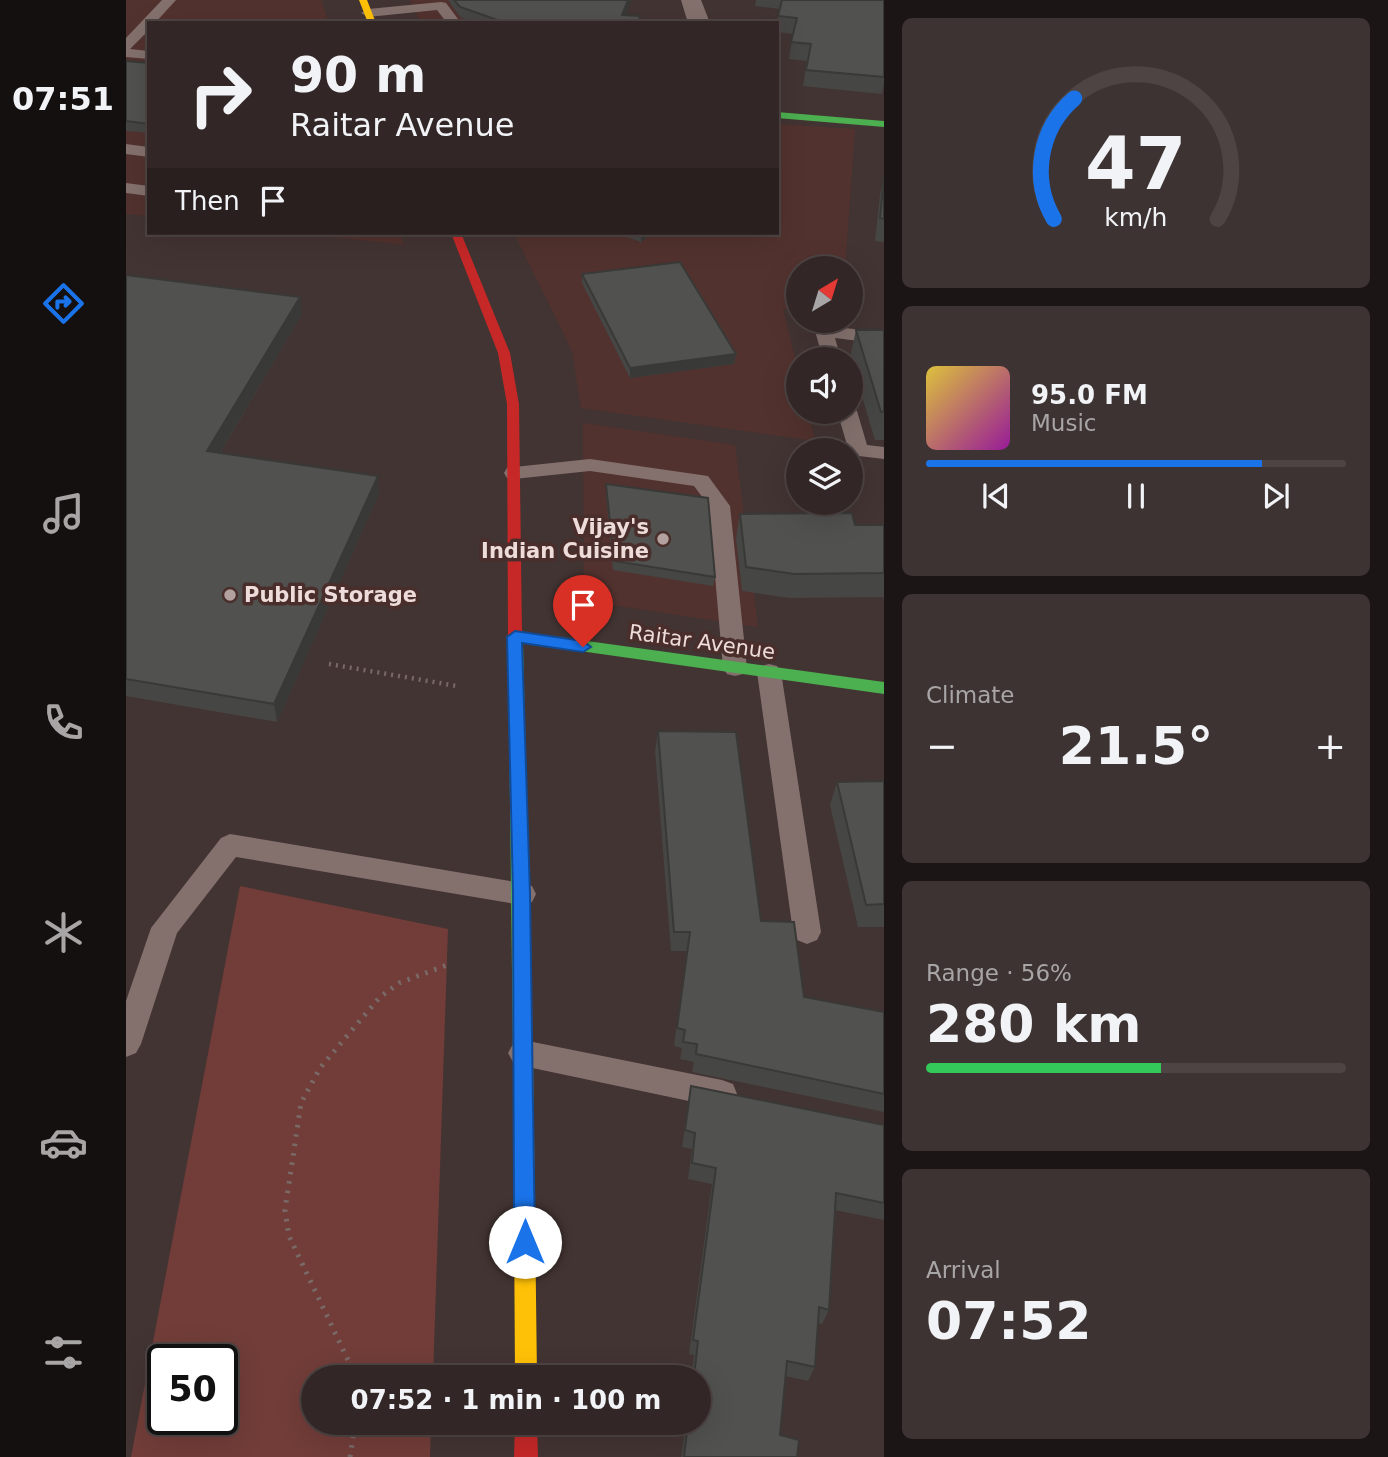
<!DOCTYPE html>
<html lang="en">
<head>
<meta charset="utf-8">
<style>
  :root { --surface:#322726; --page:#3d3332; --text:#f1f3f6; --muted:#a8a5a7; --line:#4d4443; --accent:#1a73e8 }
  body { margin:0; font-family:"DejaVu Sans",sans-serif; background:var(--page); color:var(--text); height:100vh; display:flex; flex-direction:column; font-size:26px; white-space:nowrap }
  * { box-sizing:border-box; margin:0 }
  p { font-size:23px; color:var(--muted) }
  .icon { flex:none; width:38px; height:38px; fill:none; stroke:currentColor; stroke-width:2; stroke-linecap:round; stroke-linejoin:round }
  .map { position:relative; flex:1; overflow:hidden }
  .sheet { display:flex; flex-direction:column; gap:18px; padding:18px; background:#1c1515; width:504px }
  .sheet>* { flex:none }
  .hud { position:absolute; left:21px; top:21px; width:632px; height:214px; border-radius:0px; box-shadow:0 7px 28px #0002,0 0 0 2px var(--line); background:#322726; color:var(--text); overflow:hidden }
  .needle { width:46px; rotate:38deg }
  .controls { position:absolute; left:660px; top:256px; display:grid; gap:14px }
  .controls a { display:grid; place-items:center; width:77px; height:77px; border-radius:50%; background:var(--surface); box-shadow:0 7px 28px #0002,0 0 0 2px var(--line); font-size:35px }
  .speed { position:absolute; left:21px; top:1344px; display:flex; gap:14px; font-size:35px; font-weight:700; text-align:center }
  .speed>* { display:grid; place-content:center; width:91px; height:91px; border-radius:50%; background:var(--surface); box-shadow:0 7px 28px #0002,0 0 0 2px var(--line); line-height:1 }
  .speed .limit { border:4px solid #111; border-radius:10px; background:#fff; color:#111 }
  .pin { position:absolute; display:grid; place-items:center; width:60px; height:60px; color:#fff; margin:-72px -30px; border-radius:50% 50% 50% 0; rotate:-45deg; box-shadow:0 0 7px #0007 }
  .pin .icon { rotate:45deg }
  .me { position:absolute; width:77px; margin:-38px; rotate:0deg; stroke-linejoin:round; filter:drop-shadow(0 0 5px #0008) }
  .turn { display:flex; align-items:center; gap:24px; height:147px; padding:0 28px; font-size:32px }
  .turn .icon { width:91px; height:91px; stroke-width:2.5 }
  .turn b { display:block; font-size:49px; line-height:60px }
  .then { display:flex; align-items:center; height:66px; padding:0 28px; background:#0003; gap:14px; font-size:26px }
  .big { font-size:52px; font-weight:600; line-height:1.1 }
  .sheet .tile { flex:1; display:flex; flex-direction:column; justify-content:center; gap:10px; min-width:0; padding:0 24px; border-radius:10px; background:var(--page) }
  .sheet .dial { align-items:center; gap:0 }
  .dial svg { height:182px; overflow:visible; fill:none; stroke:var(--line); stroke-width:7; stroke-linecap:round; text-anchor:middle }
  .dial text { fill:var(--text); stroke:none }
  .song { display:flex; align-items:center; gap:21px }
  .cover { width:84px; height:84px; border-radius:10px; background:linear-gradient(135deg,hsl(50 70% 55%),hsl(300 70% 35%)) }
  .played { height:7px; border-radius:4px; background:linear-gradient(90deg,var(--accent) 80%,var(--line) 80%) }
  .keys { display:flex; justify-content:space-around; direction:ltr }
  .heat { display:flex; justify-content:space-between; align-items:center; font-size:38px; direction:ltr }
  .charge { height:10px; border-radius:5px; background:linear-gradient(90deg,#34c759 56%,var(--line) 0) }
  .trip { position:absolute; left:175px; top:1365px; width:410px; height:70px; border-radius:35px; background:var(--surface); box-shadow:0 7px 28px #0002,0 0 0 2px var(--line); font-weight:600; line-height:70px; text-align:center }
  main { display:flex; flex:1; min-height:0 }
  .tabs { display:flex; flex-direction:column; width:126px; justify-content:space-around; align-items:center; background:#14100f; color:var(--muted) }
  .tabs .icon { width:49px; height:49px }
  .tabs .current { color:var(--accent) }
  .tabs b { font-size:32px; color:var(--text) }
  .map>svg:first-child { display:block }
  .built { fill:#52322f }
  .green { fill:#723d39; fill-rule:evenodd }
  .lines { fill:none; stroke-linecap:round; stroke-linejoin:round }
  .path-far1 { stroke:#796a68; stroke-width:4.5; stroke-dasharray:2 5; stroke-linecap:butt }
  .path { stroke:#796a68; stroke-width:5; stroke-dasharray:2.5 7; stroke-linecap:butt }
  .lane { fill:#84716e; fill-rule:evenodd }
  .street { fill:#84716e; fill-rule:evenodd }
  .fast { fill:#4caf50; fill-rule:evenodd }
  .slow { fill:#ffc107; fill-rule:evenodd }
  .jam { fill:#c62828; fill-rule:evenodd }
  .wall { fill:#464644 }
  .shaded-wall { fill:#393937 }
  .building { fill:#51514f; stroke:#393937; stroke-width:2 }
  .route { fill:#1a73e8; stroke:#114b97; stroke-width:2 }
  .poi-dot { fill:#b2a19f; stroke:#492e2b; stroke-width:2.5 }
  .labels { text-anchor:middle; stroke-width:7; stroke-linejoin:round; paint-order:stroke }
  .poi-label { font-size:21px; font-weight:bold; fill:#eedcda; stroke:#492e2b; text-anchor:end }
  .street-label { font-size:21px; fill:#eedcda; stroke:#492e2b }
</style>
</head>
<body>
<main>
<nav class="tabs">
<b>07:51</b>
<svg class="icon current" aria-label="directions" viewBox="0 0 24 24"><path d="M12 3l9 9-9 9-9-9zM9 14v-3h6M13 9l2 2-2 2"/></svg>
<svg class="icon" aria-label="music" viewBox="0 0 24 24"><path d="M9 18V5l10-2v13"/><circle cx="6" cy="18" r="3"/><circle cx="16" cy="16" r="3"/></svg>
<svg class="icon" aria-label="phone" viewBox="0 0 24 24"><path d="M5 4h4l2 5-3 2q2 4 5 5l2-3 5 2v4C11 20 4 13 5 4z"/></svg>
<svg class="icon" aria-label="climate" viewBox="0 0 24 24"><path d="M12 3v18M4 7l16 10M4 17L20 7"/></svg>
<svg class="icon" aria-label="car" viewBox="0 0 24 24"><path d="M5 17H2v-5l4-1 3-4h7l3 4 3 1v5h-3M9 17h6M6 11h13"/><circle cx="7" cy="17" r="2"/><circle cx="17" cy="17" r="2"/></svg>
<svg class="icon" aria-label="filters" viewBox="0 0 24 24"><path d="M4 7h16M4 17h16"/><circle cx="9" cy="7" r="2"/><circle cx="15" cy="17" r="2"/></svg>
</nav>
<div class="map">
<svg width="758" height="1457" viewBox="0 0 758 1457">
  <rect width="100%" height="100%" fill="#423432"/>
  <path class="built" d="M0,0H195L203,23H23V216L0,214Z
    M284,0H386L394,23H295Z
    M651,124L729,129L719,268H672V310L657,309L672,370V411H682L689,441L455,408L446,351L388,233H651Z
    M170,233H274L278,245Z
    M457,423L609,445L632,627L458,601Z"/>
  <path class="green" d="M114,886L322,929L307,1377H187V1423H305L304,1457H5ZM37,1360H96V1419H37Z"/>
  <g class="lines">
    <path class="path-far1" d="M203,664L331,686"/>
    <path class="path" d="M230,1377L163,1236L159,1210L175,1103L194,1068L254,997L273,983L321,965
      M224,1457L229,1423"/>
    <path class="lane" d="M36,0H50L29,23H23V30L4,49L23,51V59L0,57V38Z
      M315,2L320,3L335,23H321L311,10L242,17L235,13L242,9Z
      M0,144L23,147V157L0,154Z
      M0,183L23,186V196L0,193Z
      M698,326L758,332V344L709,338L715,359H697L689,331Z
      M724,406L731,411L741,445L758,447V459L724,455L711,411H724Z
      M464,459L582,476L604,506L621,668L617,674L609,676L601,674L597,668L583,506L568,486L464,471L388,479L381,478L378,473L381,468L388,467Z
      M643,664L651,666L655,672L695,932L691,940L681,944L671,940L667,932L631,672L635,666Z
      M104,834L396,883L406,886L410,894L406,902L396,905L110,857L51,933L15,1044L10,1053L0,1057V1001L25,928L95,838Z
      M397,1040L596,1080L607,1084L611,1094L607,1104L596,1108L397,1066L387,1062L382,1053L387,1044Z"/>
    <path class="street" d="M555,0H575L584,23H562Z"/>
    <path class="fast" d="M651,112L758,121V127L651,118Z
      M389,631L758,682V694L397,643L407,1057L404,1063L397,1066L390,1063L387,1057L382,637L384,632Z"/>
    <path class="slow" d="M233,0H241L250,23H242Z
      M397,1048L404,1051L407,1057L411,1377H389L387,1057L390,1051Z"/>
    <path class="jam" d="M325,233H335L384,353L393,404L396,636L389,641L382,636L381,404L372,353Z
      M389,1423H411L412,1457H388Z"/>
  </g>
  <path class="wall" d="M322,0H505L500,15L514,16L513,23H350L334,17Z
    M630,0H758V83L756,94L677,86L681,61L663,59L667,34L651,32V23L654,9L629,6Z
    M0,61L23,63V133L0,131Z
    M758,174V242L749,241L754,195Z
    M489,233H527L515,242Z
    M456,274L610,354L608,364L504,378L456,283Z
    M0,275L176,314L94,453L253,494L151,722L0,696Z
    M730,330H758V440H749L724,357Z
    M480,484L589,577L587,586L487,570L480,494Z
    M614,514L729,525H758V601L757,597L663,598L616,591L610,538Z
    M532,731L635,921L678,997L758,1012V1112L566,1072L568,1062L554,1059L556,1048L548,1046L561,951H545L529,751Z
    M758,781V927H732L704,805L711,782Z
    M565,1086L758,1125V1220L709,1210L703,1310L696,1324L692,1323L689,1367L682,1381L659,1376L654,1435L671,1457H555L560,1423H572V1377H565L568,1355L563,1354L586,1184L562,1179L566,1149L556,1147Z"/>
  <path class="shaded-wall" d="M502,0H505V2L497,23L496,15Z
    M515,233H527L515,242Z
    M174,297L176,314L84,469L81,451Z
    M610,354L608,364L504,378V368Z
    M252,476L253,494L151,722L148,704Z"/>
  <path class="building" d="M328,0H502L496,15L514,16L512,23H380L334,7Z
    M656,0H758V77L680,70L685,44L665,42L671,18L652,16Z
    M0,61L23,63V124L0,121Z
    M758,176V219L754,218Z
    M554,262L610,354L504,368L456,274Z
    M0,275L174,297L81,451L252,476L148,704L0,679Z
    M730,330H758V412H755Z
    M480,484L582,498L589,577L488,561Z
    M726,513L729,525H758V573L668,574L620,567L614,514Z
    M532,731L610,732L635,921L668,922L678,997L758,1012V1094L570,1054L571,1044L557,1042L559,1030L551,1028L564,932H548Z
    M758,781V904L740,905L711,782Z
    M565,1086L758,1125V1203L710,1193L703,1310L693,1307L689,1367L661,1361L654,1435L673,1440L671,1457H558L562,1423H572V1377H568L572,1341L567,1340L590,1168L566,1163L569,1133L559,1130Z"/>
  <path class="route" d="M389,631L457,641L465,647L457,652L396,643L404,894L409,1242L406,1250L399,1253L391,1250L388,1242L387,894L381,637Z"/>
  <g class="poi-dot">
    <circle cx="537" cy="539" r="7"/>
    <circle cx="104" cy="595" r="7"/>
  </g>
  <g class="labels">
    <g class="poi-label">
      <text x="523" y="534">Vijay's<tspan x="523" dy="24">Indian Cuisine</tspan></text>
      <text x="118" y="602" text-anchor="start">Public Storage</text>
    </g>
    <g class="street-label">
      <text transform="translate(576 642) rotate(8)" y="7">Raitar Avenue</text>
    </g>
  </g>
</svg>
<div class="controls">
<a><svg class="needle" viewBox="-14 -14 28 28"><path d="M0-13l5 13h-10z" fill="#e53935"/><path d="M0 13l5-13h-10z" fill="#a8a5a7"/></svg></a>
<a><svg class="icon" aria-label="sound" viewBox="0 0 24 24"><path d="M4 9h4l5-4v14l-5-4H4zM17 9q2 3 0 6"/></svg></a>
<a><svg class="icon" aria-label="layers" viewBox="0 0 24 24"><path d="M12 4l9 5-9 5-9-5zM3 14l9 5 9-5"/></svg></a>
</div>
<div class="speed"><div class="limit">50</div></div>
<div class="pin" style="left:457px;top:647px;background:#d93025"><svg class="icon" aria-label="arrive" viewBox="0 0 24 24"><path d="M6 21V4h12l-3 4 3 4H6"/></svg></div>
<svg class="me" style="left:399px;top:1242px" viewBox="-20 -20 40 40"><circle r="19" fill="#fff"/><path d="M0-13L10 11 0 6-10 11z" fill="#1a73e8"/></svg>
<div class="trip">07:52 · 1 min · 100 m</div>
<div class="hud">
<div class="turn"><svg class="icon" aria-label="right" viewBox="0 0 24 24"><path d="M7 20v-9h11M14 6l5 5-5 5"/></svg><div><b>90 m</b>Raitar Avenue</div></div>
<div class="then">Then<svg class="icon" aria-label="arrive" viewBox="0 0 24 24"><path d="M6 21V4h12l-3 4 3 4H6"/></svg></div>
</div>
</div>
<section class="sheet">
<div class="tile dial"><svg viewBox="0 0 100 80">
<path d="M14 69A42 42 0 1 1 86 69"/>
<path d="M14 69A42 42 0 0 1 23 16" stroke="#1a73e8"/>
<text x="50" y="56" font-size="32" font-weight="700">47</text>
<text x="50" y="72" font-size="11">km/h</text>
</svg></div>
<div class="tile">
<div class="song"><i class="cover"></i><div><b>95.0 FM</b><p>Music</p></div></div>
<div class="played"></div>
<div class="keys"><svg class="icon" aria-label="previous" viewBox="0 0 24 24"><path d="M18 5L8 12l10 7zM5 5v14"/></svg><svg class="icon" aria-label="pause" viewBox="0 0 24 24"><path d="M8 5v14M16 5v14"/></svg><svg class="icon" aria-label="next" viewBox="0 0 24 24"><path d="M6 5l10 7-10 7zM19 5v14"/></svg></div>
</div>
<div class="tile"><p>Climate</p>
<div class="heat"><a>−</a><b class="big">21.5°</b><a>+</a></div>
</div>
<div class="tile"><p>Range · 56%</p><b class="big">280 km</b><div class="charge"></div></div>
<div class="tile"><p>Arrival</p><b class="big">07:52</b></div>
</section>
</main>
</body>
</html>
